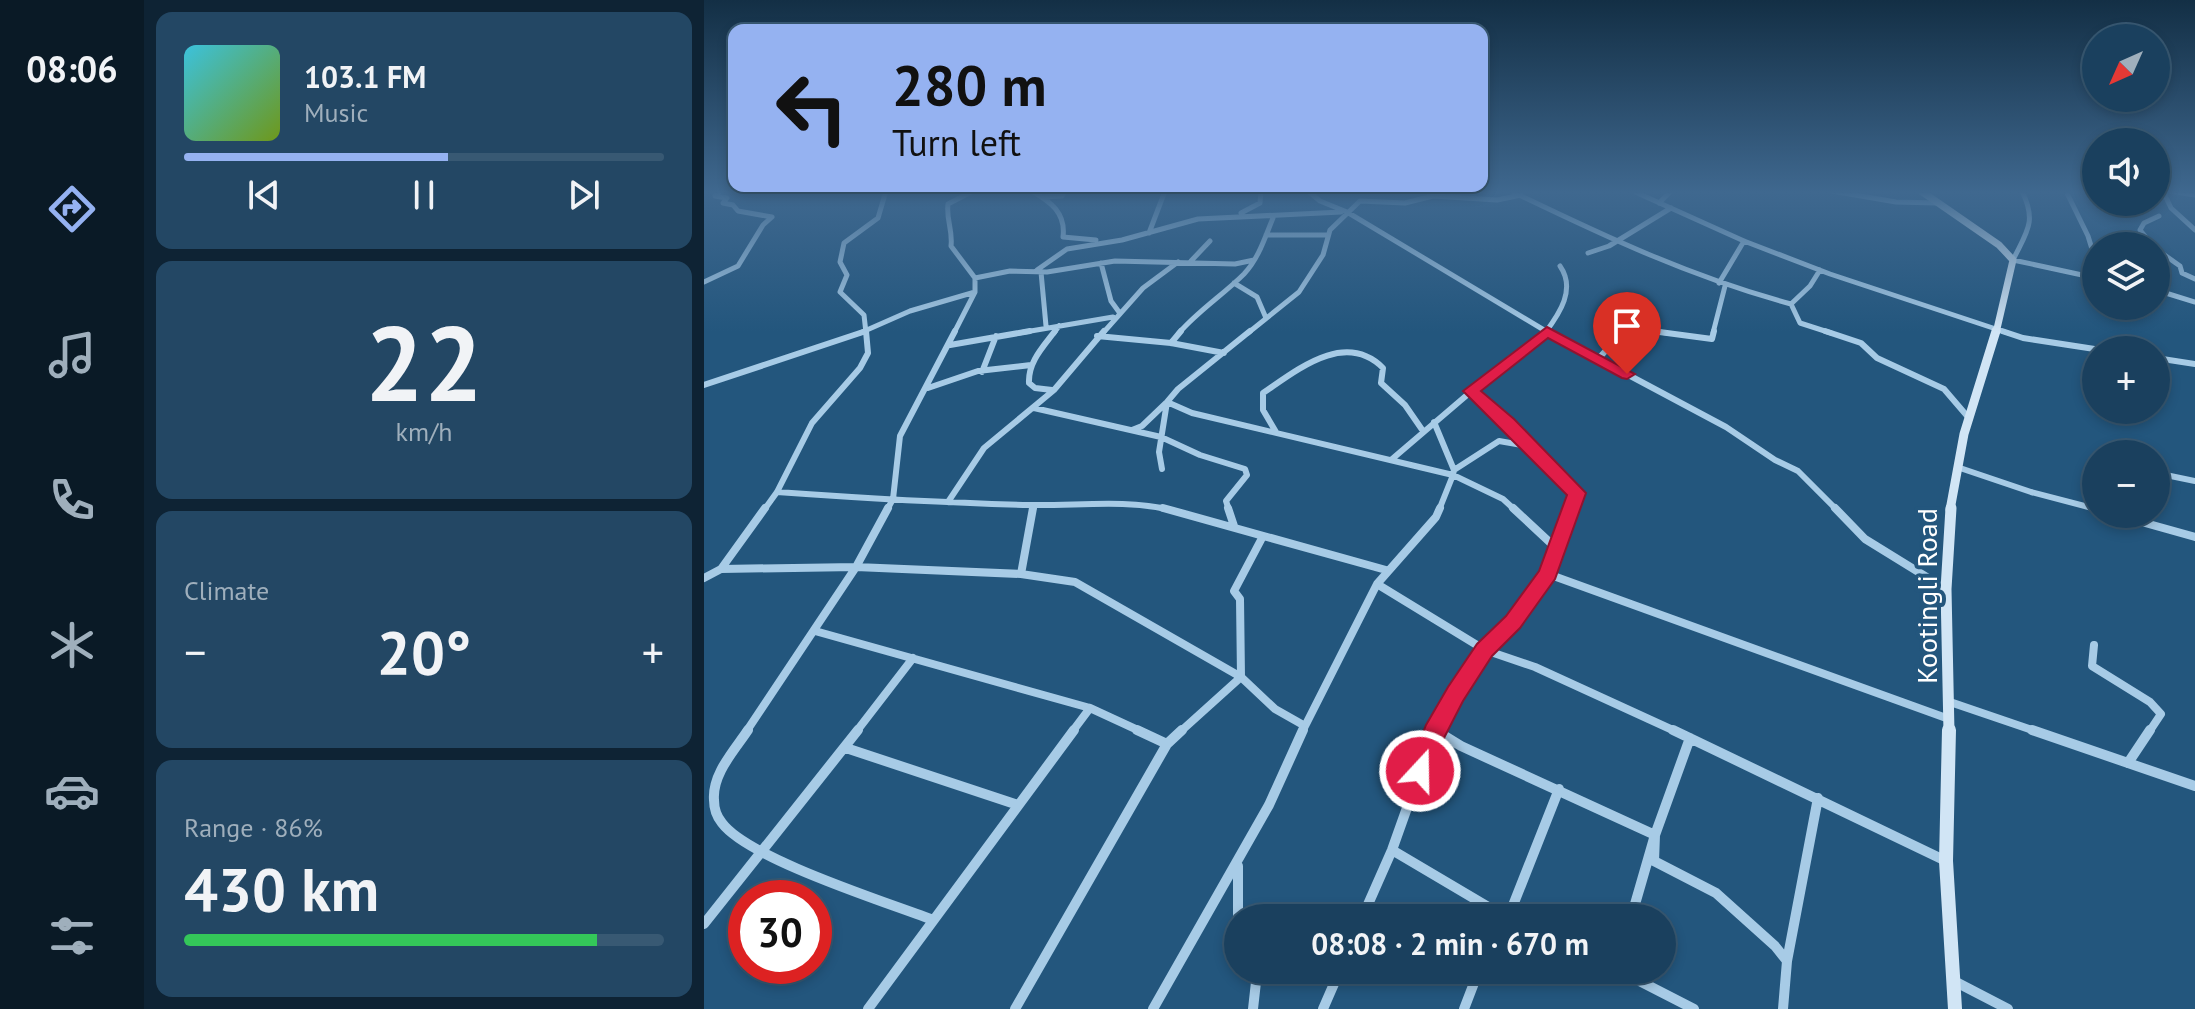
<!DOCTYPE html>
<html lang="en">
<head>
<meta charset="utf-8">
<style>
  :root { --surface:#1a405e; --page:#234764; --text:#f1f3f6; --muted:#9fafbc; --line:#385973; --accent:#95b2f1 }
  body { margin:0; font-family:"PT Sans",sans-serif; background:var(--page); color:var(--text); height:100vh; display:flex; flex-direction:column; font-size:30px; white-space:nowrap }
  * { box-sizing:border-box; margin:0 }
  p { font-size:26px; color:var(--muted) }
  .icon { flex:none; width:44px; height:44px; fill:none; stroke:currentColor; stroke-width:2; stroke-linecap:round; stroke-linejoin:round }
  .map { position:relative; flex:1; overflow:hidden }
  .sheet { display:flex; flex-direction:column; gap:12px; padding:12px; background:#0e2334; width:560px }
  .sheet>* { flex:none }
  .banner { position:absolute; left:24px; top:24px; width:760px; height:168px; border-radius:16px; box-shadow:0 4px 12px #0003,0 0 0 2px var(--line); background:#95b2f1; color:#111; overflow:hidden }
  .needle { width:52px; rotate:225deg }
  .tools { position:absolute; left:1378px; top:24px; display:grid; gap:16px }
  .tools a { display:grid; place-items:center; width:88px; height:88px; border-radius:50%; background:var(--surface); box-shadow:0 4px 12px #0003,0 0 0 2px var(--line); font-size:40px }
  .speed { position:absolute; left:24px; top:880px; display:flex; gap:16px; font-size:40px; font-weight:700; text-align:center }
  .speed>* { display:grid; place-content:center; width:104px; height:104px; border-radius:50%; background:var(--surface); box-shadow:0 4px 12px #0003,0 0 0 2px var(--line); line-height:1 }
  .speed .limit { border:12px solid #d22; background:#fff; color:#111 }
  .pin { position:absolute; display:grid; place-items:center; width:68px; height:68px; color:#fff; margin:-82px -34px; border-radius:50% 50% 50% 0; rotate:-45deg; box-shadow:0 0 8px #0007 }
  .pin .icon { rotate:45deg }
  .me { position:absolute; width:88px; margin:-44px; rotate:21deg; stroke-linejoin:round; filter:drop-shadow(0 0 6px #0008) }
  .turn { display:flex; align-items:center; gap:28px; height:168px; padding:0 32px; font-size:36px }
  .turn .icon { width:104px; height:104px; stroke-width:2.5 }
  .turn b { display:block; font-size:56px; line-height:68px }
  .big { font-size:60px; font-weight:800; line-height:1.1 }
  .sheet .card { flex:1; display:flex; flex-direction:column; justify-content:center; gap:12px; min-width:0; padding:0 28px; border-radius:16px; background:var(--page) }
  .sheet .dial { align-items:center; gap:0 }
  .dial b { font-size:104px; line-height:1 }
  .song { display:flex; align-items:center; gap:24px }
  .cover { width:96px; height:96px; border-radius:12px; background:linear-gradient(135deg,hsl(190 70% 55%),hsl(80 70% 35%)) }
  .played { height:8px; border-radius:4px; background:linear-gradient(90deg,var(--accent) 55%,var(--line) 55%) }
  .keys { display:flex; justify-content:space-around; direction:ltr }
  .heat { display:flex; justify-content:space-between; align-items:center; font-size:44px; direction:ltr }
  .charge { height:12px; border-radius:6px; background:linear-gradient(90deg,#34c759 86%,var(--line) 0) }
  .trip { position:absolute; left:520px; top:904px; width:452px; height:80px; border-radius:40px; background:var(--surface); box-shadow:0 4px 12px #0003,0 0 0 2px var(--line); font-weight:800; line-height:80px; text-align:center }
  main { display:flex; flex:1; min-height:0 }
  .tabs { display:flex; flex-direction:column; width:144px; justify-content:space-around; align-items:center; background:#0a1a26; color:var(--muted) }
  .tabs .icon { width:56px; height:56px }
  .tabs .current { color:var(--accent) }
  .tabs b { font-size:36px; color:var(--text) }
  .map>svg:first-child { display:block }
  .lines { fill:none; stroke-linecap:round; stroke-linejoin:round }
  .street-far3 { stroke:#a7cbe6; stroke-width:5 }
  .street-far2 { stroke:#a7cbe6; stroke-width:6 }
  .street-far1 { stroke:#a7cbe6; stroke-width:8 }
  .street { stroke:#a7cbe6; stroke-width:10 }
  .secondary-far3 { stroke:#d1e5f5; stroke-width:7 }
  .secondary-far2 { stroke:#d1e5f5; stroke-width:9 }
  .secondary-far1 { stroke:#d1e5f5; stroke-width:11 }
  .secondary { stroke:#d1e5f5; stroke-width:14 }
  .route { fill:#e11d48; stroke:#92132f; stroke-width:2 }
  .labels { text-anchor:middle; stroke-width:8; stroke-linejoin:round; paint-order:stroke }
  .street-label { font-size:28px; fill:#fff; stroke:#23567d }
</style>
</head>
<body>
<main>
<nav class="tabs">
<b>08:06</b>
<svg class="icon current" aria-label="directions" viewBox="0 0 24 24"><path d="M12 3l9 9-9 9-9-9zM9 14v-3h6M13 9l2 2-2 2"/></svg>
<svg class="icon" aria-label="music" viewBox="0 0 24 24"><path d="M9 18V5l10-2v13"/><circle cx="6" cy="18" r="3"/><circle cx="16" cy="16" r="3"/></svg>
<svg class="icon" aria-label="phone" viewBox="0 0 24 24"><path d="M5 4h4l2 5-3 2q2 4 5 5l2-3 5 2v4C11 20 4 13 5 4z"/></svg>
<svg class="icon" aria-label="climate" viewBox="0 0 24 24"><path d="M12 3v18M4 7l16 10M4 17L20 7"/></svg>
<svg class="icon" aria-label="car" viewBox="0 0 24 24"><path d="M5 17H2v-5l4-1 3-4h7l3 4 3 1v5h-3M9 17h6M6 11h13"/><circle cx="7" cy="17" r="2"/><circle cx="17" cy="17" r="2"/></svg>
<svg class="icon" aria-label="filters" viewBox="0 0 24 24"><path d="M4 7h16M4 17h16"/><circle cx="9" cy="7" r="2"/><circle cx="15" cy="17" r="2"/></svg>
</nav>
<section class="sheet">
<div class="card">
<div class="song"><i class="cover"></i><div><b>103.1 FM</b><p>Music</p></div></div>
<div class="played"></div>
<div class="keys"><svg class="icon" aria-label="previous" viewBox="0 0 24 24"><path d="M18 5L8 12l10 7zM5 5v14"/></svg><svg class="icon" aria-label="pause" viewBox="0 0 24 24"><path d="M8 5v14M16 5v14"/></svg><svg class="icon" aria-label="next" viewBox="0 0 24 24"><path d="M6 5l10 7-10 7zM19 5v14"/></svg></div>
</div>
<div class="card dial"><b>22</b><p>km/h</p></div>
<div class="card"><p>Climate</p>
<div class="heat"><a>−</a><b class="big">20°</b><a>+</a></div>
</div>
<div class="card"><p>Range · 86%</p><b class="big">430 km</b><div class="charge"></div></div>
</section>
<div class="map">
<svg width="1491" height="1009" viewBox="0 0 1491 1009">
  <rect width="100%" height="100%" fill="#23567d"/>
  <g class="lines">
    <path class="street-far3" d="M328,191C347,202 362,213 359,237L392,240
      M604,191L616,201L643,212L845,333
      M807,191C900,236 987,277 1087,304L1096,323L1127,333
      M929,191L1040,241L1126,274L1304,333
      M1128,191L1192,202L1233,203
      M1318,191C1333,222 1323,231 1309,260L1392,278
      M1362,191L1384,236L1392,262
      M1459,191L1467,208L1491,230
      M1466,191L1491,195
      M338,197L358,196L361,191
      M955,203L967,191
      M537,213L556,203L557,191
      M445,233L461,191
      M562,235H623
      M1449,246L1436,230L1440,223L1455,216
      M1452,249L1476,266L1478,273L1491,279
      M884,253L905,246L967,208
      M487,261L506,241
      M397,263L407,301L415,312
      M333,270L363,249L418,240L494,219L637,212
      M337,272L342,326
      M271,278L306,271L343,272L411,261L531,264L550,260
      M0,282L34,266L59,225L68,217L34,211L29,205L19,203L23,198L11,196L16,191
      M530,283L553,297L562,318
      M1015,283L1040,241
      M1452,290L1491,302
      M1087,304L1106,286L1116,270
      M156,333L206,311L271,292
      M162,333L160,315L136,292L143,275L136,262L140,243L174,218L182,191
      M250,333L271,292V278L247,246C249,230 242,220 244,204L269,191
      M315,333L409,317
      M350,333L355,326
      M399,333L439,288L474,262
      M475,333C495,310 519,295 540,274C555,258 561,237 569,218
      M544,333L595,292L619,255L626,230L656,201L701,203L729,196L793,200L817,195
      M841,333C856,313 872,289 856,266
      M921,333L931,329L963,333
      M1009,333L1021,286"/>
    <path class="street-far2" d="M546,331L474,389L463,402L488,413L749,475L735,510
      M842,331L1022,427L1071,460L1094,471L1133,510
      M948,331L1008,339L1010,331
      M1121,331L1157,343L1173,358L1240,389L1264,417
      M1298,331L1319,338L1397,350
      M393,336L467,343L520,353
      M467,343L477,331
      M246,345L326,331
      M896,357L915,336L926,331
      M1452,358L1491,364
      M278,372L292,336
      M0,385L162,331
      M224,388L274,371L327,365
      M348,390L331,388L325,383C324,362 339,347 351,331
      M767,391L804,423L873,493L867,510
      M330,408L457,437L496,455L541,469L543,475L522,501L525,510
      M730,422L750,470
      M428,430L438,426L462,403
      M572,432L559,410V393C593,370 641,330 679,368L677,383L701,405L719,431
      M687,460L804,360L843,331
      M1253,467L1327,492L1392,509
      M458,469L455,452L463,402
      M1452,473L1491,481
      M73,492C157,498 241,503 326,505C373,506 421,499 467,510
      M244,502L280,448L350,390L400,331
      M60,510L73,492L108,423L156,368L164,353L162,331
      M183,510L189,499L196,436L251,331
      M329,510L330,505
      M811,510L799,499L749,475L750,470L795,441L823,446"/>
    <path class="street-far1" d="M459,508L682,570
      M524,508L530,526
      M809,508L853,549
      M1131,508L1161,539L1242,589
      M1409,514L1491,537
      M17,569L61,508
      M317,574L329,508
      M844,574L1245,719
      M0,578L17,569L152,567L317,574L371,582L537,677L571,709L601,726
      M673,584L781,650L831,667L973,732
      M111,631L386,708L438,732
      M1390,645L1388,666L1446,702L1457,714L1445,732
      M1246,702L1334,732
      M42,732L152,567L184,508
      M152,732L209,658
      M368,732L386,708
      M476,732L537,677L536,599L530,591L558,538
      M598,732L673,584L732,517L736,508
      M730,732L781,650L809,622L844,574L868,508"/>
    <path class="street" d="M44,730C30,751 8,774 10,800C10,808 13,817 18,823C45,859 182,902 229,920
      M433,730L463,744
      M731,730L757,746L951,835L950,861L1012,893L1071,946L1083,961
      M969,730L1242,861
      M1328,730L1491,786
      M142,748L314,805
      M1424,763L1446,730
      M688,850L803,918
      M534,866V928
      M658,918L688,850L730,732
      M804,918L855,789
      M927,918L951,835L986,738
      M0,924L154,730
      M548,970L552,982L549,1009
      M914,970L990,1009
      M1250,981L1304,1009
      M164,1009L370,730
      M311,1009L463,744L478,730
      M449,1009L565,805L599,730
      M619,1009L636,970
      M760,1009L775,970
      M1079,1009L1083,961L1114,798"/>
    <path class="secondary-far3" d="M1217,191L1295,245L1309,260L1292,333"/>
    <path class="secondary-far2" d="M1246,510L1260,434L1292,331"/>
    <path class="secondary-far1" d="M1245,732L1242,589L1247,508"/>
    <path class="secondary" d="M1245,730L1242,861L1251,1009"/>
  </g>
  <linearGradient id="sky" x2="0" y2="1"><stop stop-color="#132f45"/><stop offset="0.58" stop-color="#3f688f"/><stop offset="1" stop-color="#3f688f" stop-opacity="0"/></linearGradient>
  <rect width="1491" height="332" fill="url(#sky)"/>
  <path class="route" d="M843,327L931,374L923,379L918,378L844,338L777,391L810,419L882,493L851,579L816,628L788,656L759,701L741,736L724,779L716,783L707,779L704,771L722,725L744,687L773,644L802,616L835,571L863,495L759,391Z"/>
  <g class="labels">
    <g class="street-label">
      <text transform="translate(1223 596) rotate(-90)" y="10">Kootingli Road</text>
    </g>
  </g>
</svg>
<div class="tools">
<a><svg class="needle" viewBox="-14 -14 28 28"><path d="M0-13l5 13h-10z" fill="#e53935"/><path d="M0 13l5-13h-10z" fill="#9fafbc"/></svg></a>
<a><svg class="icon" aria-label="sound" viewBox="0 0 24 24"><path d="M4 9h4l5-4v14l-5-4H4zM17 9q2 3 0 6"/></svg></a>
<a><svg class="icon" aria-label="layers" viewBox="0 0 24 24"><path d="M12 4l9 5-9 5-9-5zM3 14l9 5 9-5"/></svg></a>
<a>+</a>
<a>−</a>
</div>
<div class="speed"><div class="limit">30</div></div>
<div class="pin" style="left:923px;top:374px;background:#d93025"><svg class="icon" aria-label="arrive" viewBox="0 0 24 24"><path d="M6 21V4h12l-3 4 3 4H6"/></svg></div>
<svg class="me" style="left:716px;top:771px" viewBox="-20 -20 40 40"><circle r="17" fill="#e11d48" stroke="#fff" stroke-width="3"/><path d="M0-11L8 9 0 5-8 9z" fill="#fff"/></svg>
<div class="trip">08:08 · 2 min · 670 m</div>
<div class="banner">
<div class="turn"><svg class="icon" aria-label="left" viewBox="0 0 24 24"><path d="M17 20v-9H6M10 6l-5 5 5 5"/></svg><div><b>280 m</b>Turn left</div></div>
</div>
</div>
</main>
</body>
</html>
